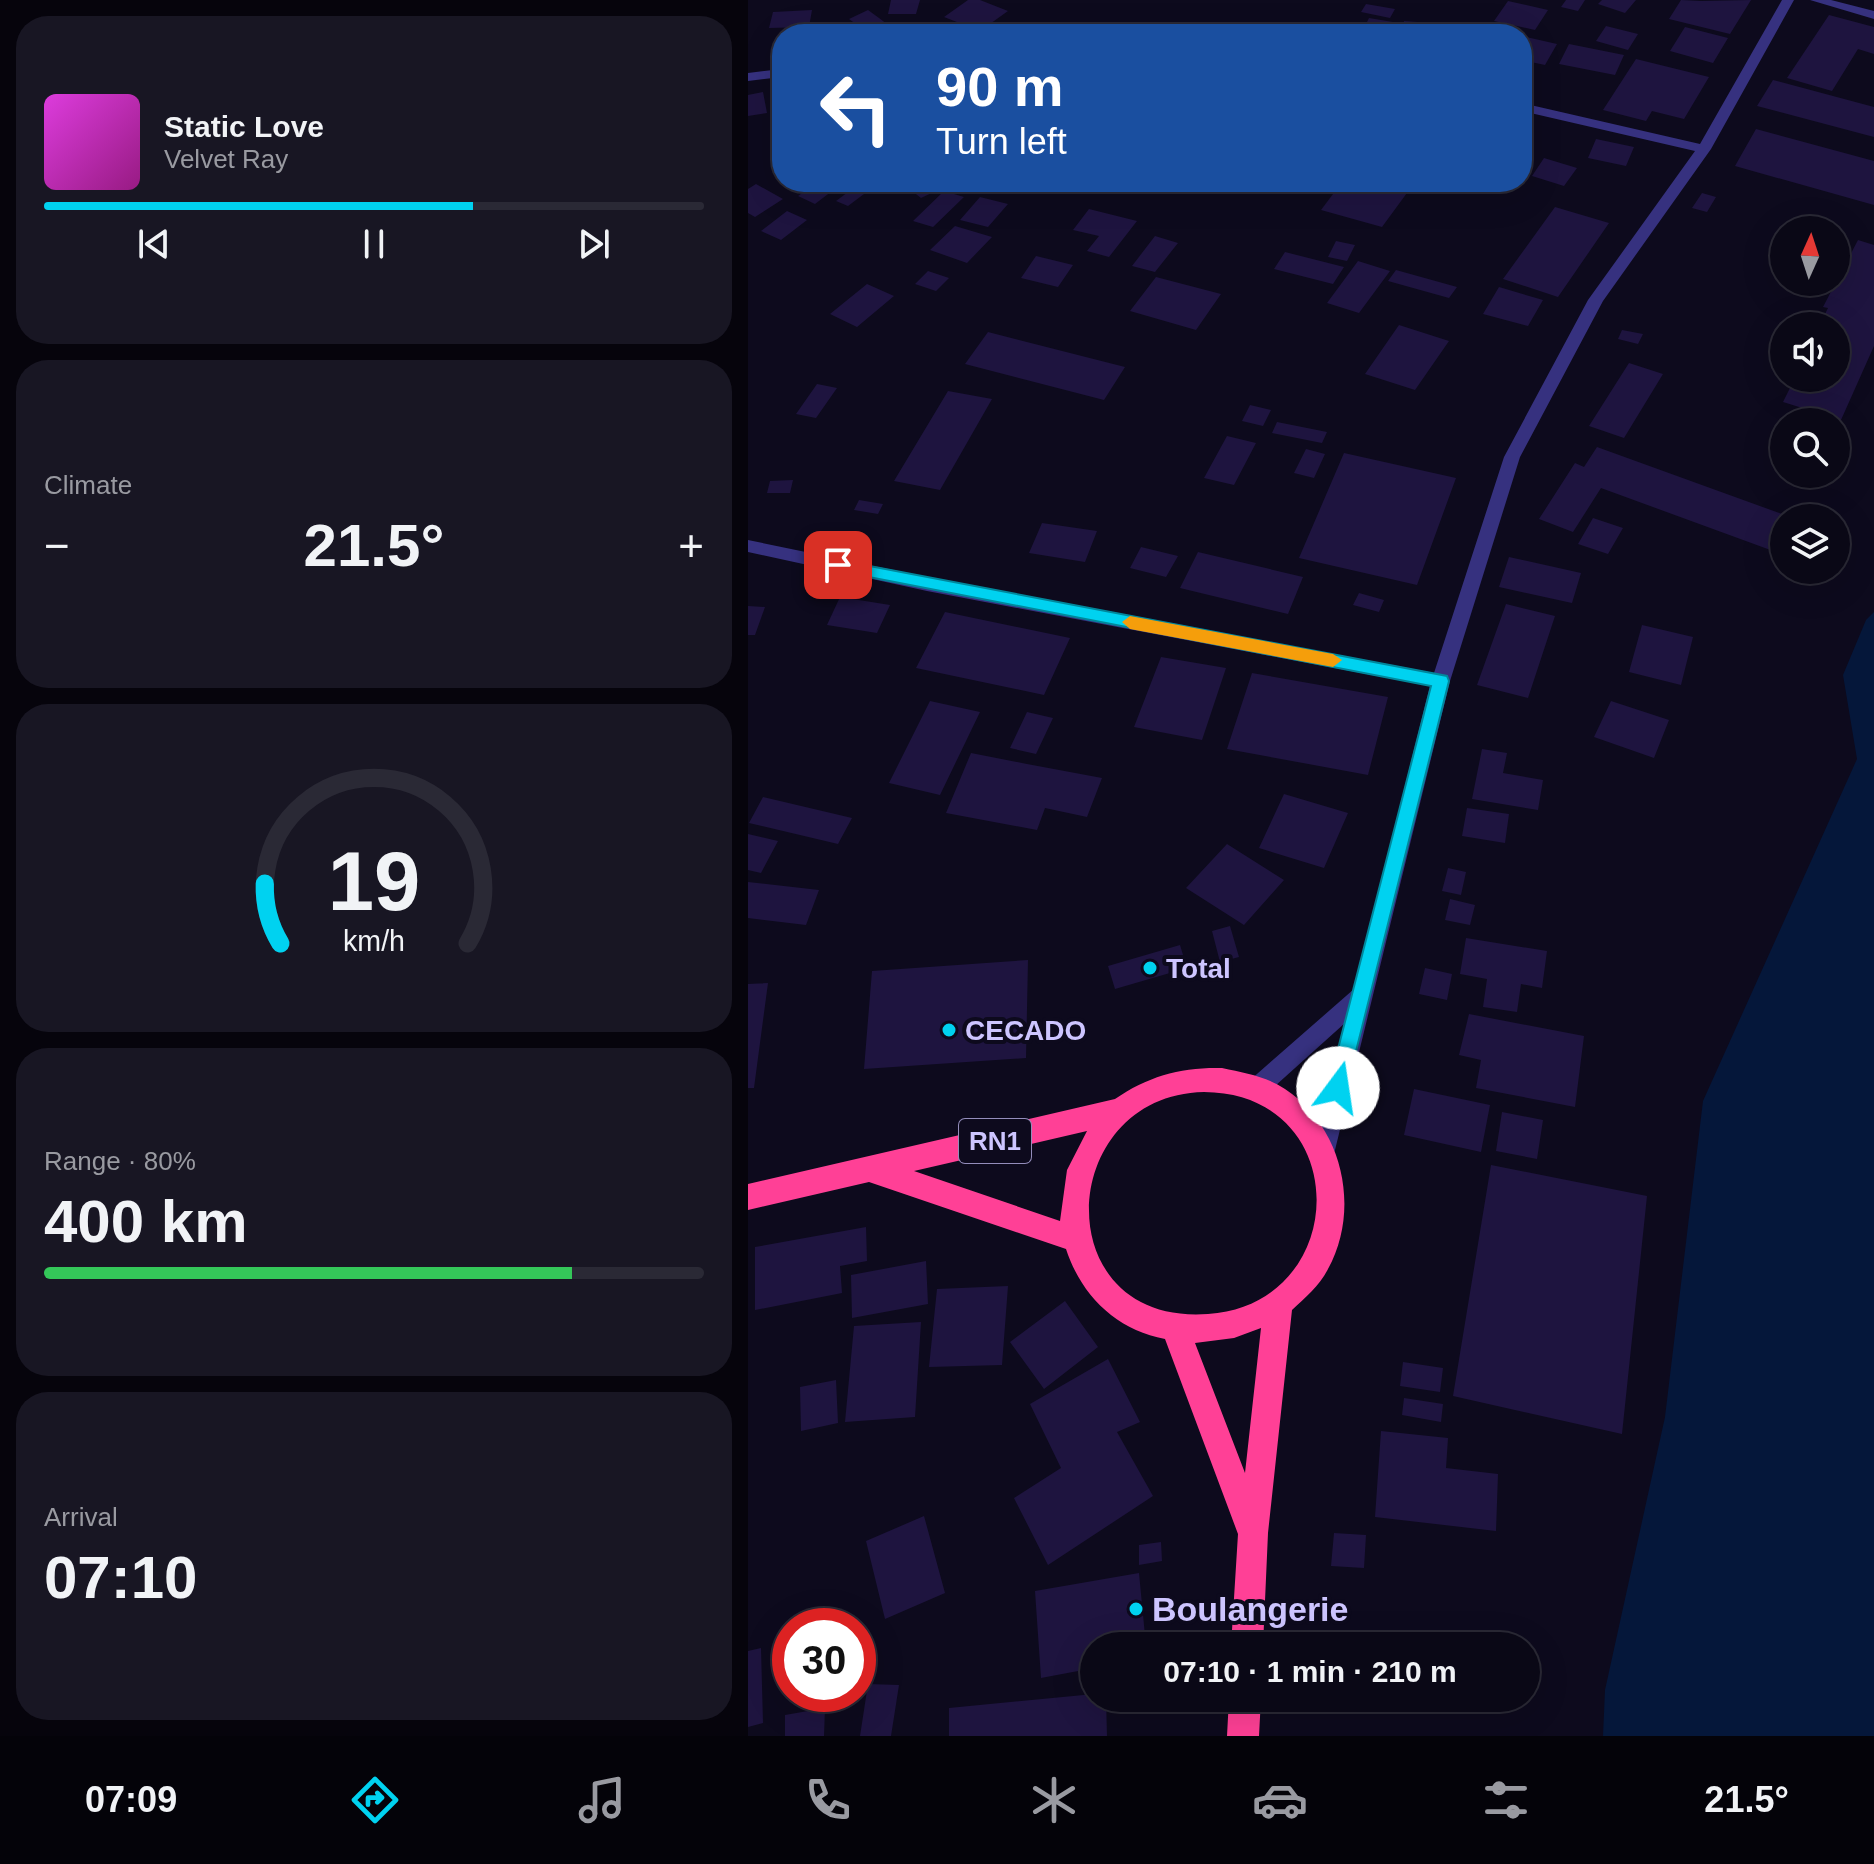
<!DOCTYPE html>
<html lang="en">
<head>
<meta charset="utf-8">
<style>
  :root { --surface:#0a0816; --page:#181623; --text:#f1f3f6; --muted:#999aa1; --line:#2a2935; --accent:#00d2f0 }
  body { margin:0; font-family:Helvetica,sans-serif; background:var(--page); color:var(--text); height:100vh; display:flex; flex-direction:column; font-size:30px; white-space:nowrap }
  * { box-sizing:border-box; margin:0 }
  p { font-size:26px; color:var(--muted) }
  .icon { flex:none; width:44px; height:44px; fill:none; stroke:currentColor; stroke-width:2; stroke-linecap:round; stroke-linejoin:round }
  .map { position:relative; flex:1; overflow:hidden }
  .panel { display:flex; flex-direction:column; gap:16px; padding:16px; background:#06040c; width:748px }
  .panel>* { flex:none }
  .banner { position:absolute; left:24px; top:24px; width:760px; height:168px; border-radius:32px; box-shadow:0 8px 32px #0002,0 0 0 2px var(--line); background:#1a4fa0; color:#fff; overflow:hidden }
  .needle { width:52px; rotate:3deg }
  .fabs { position:absolute; left:1022px; top:216px; display:grid; gap:16px }
  .fabs a { display:grid; place-items:center; width:80px; height:80px; border-radius:50%; background:var(--surface); box-shadow:0 8px 32px #0002,0 0 0 2px var(--line); font-size:40px }
  .speed { position:absolute; left:24px; top:1608px; display:flex; gap:16px; font-size:40px; font-weight:700; text-align:center }
  .speed>* { display:grid; place-content:center; width:104px; height:104px; border-radius:50%; background:var(--surface); box-shadow:0 8px 32px #0002,0 0 0 2px var(--line); line-height:1 }
  .speed .limit { border:12px solid #d22; background:#fff; color:#111 }
  .pin { position:absolute; display:grid; place-items:center; width:68px; height:68px; color:#fff; margin:-34px; border-radius:16px; box-shadow:0 4px 12px #0006 }
  .me { position:absolute; width:88px; margin:-44px; rotate:14deg; stroke-linejoin:round; filter:drop-shadow(0 0 6px #0008) }
  .turn { display:flex; align-items:center; gap:28px; height:168px; padding:0 32px; font-size:36px }
  .turn .icon { width:104px; height:104px; stroke-width:2.5 }
  .turn b { display:block; font-size:56px; line-height:68px }
  .big { font-size:60px; font-weight:700; line-height:1.1 }
  .panel .tile { flex:1; display:flex; flex-direction:column; justify-content:center; gap:12px; min-width:0; padding:0 28px; border-radius:32px; background:var(--page) }
  .panel .dial { align-items:center; gap:0 }
  .dial svg { height:208px; overflow:visible; fill:none; stroke:var(--line); stroke-width:7; stroke-linecap:round; text-anchor:middle }
  .dial text { fill:var(--text); stroke:none }
  .song { display:flex; align-items:center; gap:24px }
  .cover { width:96px; height:96px; border-radius:12px; background:linear-gradient(135deg,hsl(300 70% 55%),hsl(310 70% 35%)) }
  .played { height:8px; border-radius:4px; background:linear-gradient(90deg,var(--accent) 65%,var(--line) 65%) }
  .keys { display:flex; justify-content:space-around; direction:ltr }
  .heat { display:flex; justify-content:space-between; align-items:center; font-size:44px; direction:ltr }
  .charge { height:12px; border-radius:6px; background:linear-gradient(90deg,#34c759 80%,var(--line) 0) }
  .trip { position:absolute; left:332px; top:1632px; width:460px; height:80px; border-radius:40px; background:var(--surface); box-shadow:0 8px 32px #0002,0 0 0 2px var(--line); font-weight:700; line-height:80px; text-align:center }
  .tabs { display:flex; height:128px; justify-content:space-around; align-items:center; background:#040309; color:var(--muted) }
  .tabs .icon { width:56px; height:56px }
  .tabs .on { color:var(--accent) }
  .tabs b { font-size:36px; color:var(--text) }
  main { display:flex; flex:1; min-height:0 }
  .map>svg:first-child { display:block }
  .water { fill:#05173a }
  .building { fill:#1e143f }
  .lines { fill:none; stroke-linecap:round; stroke-linejoin:round }
  .minor { fill:#36317f; fill-rule:evenodd }
  .highway { fill:#ff4096; fill-rule:evenodd }
  .route { fill:#00d2f0; stroke:#00889c; stroke-width:2 }
  .slow { fill:#f59e0b }
  .poi-dot { fill:#00d2f0; stroke:#0d0a1d; stroke-width:3 }
  .labels { text-anchor:middle; stroke-width:8; stroke-linejoin:round; paint-order:stroke }
  .shield { fill:#0d0a1d; stroke:#938dbb; stroke-width:2 }
  .shield-label { font-size:26px; font-weight:bold; fill:#cdc5ff }
  .poi-label { font-size:28px; font-weight:bold; fill:#cdc5ff; stroke:#0d0a1d; text-anchor:start }
  .near-poi-label { font-size:34px; font-weight:bold; fill:#cdc5ff; stroke:#0d0a1d; text-anchor:start }
</style>
</head>
<body>
<main>
<section class="panel">
<div class="tile">
<div class="song"><i class="cover"></i><div><b>Static Love</b><p>Velvet Ray</p></div></div>
<div class="played"></div>
<div class="keys"><svg class="icon" aria-label="previous" viewBox="0 0 24 24"><path d="M18 5L8 12l10 7zM5 5v14"/></svg><svg class="icon" aria-label="pause" viewBox="0 0 24 24"><path d="M8 5v14M16 5v14"/></svg><svg class="icon" aria-label="next" viewBox="0 0 24 24"><path d="M6 5l10 7-10 7zM19 5v14"/></svg></div>
</div>
<div class="tile"><p>Climate</p>
<div class="heat"><a>−</a><b class="big">21.5°</b><a>+</a></div>
</div>
<div class="tile dial"><svg viewBox="0 0 100 80">
<path d="M14 69A42 42 0 1 1 86 69"/>
<path d="M14 69A42 42 0 0 1 8 46" stroke="#00d2f0"/>
<text x="50" y="56" font-size="32" font-weight="700">19</text>
<text x="50" y="72" font-size="11">km/h</text>
</svg></div>
<div class="tile"><p>Range · 80%</p><b class="big">400 km</b><div class="charge"></div></div>
<div class="tile"><p>Arrival</p><b class="big">07:10</b></div>
</section>
<div class="map">
<svg width="1126" height="1736" viewBox="0 0 1126 1736">
  <rect width="100%" height="100%" fill="#0d0a1d"/>
  <path class="water" d="M1126,612V1736H855L857,1690L917,1417L955,1101L1109,759L1095,675L1118,620Z"/>
  <path class="building" d="M143,0H172L168,14H140Z
    M220,0H232L260,11L232,31L196,17Z
    M818,0H837L830,11L813,7Z
    M854,0H888L877,13L850,4Z
    M933,0L953,1L1003,0L982,34L921,19Z
    M760,1L800,10L787,30L746,21Z
    M618,4L647,9L642,18L613,12Z
    M64,10L61,27L21,28L25,12Z
    M120,10L131,18L143,27L127,34L101,31L112,27L101,19Z
    M1081,15L1126,27V54L1110,49L1084,91L1039,78Z
    M621,18L645,22L641,30L617,26Z
    M656,21L684,23L682,34H654Z
    M393,24L432,29L429,34H388Z
    M858,26L890,34L880,50L848,41Z
    M937,27L980,38L965,63L922,51Z
    M774,36L809,44L797,65L774,60Z
    M821,44L876,55L867,75L811,64Z
    M888,59L961,77L936,119L904,111L898,121L855,110Z
    M1025,80L1126,107V137L1009,106Z
    M15,92L19,113L0,116V95Z
    M1008,129L1126,161V205L987,166Z
    M848,139L886,147L878,166L840,158Z
    M796,158L829,168L816,186L784,176Z
    M70,182L88,188L67,204L50,196Z
    M169,182H181L190,190L173,198L159,187Z
    M594,182H667L634,227L573,210Z
    M8,184L35,199L7,217L0,213V189Z
    M104,189L116,194L100,206L88,201Z
    M196,191L216,197L185,227L165,221Z
    M954,193L968,197L959,212L944,208Z
    M232,197L260,204L240,227L212,220Z
    M807,207L861,223L810,297L755,279Z
    M341,209L389,221L361,257L339,251L351,236L325,230Z
    M39,211L59,220L33,240L13,231Z
    M207,226L244,237L219,263L182,250Z
    M407,236L430,243L407,272L384,266Z
    M1110,240L1126,245V346L1093,420L1035,402L1047,378H1088V326H1071L1080,308L1075,307Z
    M588,241L607,245L599,261L580,257Z
    M537,252L596,267L585,284L526,269Z
    M288,256L325,265L310,287L273,278Z
    M610,261L642,271L611,313L579,303Z
    M648,270L709,287L701,298L640,281Z
    M180,271L201,278L188,291L167,284Z
    M408,277L473,294L448,330L382,311Z
    M119,284L146,296L109,327L82,314Z
    M751,287L795,300L780,326L735,314Z
    M651,325L701,341L667,390L617,374Z
    M874,330L895,334L890,344L870,339Z
    M240,332L377,367L356,400L217,364Z
    M881,363L915,374L876,438L841,426Z
    M69,384L89,388L68,418L48,414Z
    M200,391L244,399L192,490L146,481Z
    M502,405L523,410L515,426L494,421Z
    M529,422L579,432L574,443L524,433Z
    M479,436L508,443L486,485L456,478Z
    M849,447L1045,518H1036V555L853,488L825,532L791,519L827,463L836,467Z
    M558,449L577,454L566,478L546,473Z
    M596,453L708,478L669,585L551,558Z
    M45,480L42,493H19L22,481Z
    M111,500L135,504L130,514L106,510Z
    M845,518L875,528L860,554L830,544Z
    M294,523L349,531L337,562L281,553Z
    M393,547L430,556L418,577L382,568Z
    M450,552L555,577L540,614L432,588Z
    M761,557L833,573L824,603L751,587Z
    M611,593L636,600L631,612L605,605Z
    M92,597L142,605L129,633L79,625Z
    M758,604L807,616L780,698L729,685Z
    M0,606L17,607L7,635H0Z
    M197,612L322,638L296,695L168,668Z
    M894,625L945,637L933,685L881,672Z
    M413,657L478,668L454,740L386,727Z
    M504,673L640,697L620,775L479,749Z
    M182,701L232,712L192,795L141,783Z
    M863,701L921,720L906,758L846,737Z
    M279,712L305,718L288,754L262,748Z
    M734,749L759,753L755,773L795,780L790,810L724,799Z
    M223,753L279,764L354,778L339,817L297,808L289,830L198,813Z
    M536,794L600,813L576,868L511,848Z
    M15,797L104,818L90,844L1,823Z
    M719,808L761,814L757,843L714,836Z
    M0,834L30,841L13,873L0,870Z
    M479,844L536,880L496,925L438,888Z
    M700,868L718,872L713,895L694,891Z
    M0,882L71,890L58,925L0,918Z
    M702,899L727,905L722,925L697,920Z
    M482,926L491,957L472,962L464,931Z
    M718,938L799,951L794,988L773,984L769,1012L735,1007L739,979L712,974Z
    M432,945L439,968L367,989L360,966Z
    M280,960L278,1058L116,1069L124,971Z
    M677,968L704,974L699,1000L671,994Z
    M20,983L6,1088H0V984Z
    M721,1014L836,1036L827,1107L728,1088L733,1060L711,1055Z
    M666,1089L742,1105L733,1152L656,1135Z
    M754,1112L795,1120L789,1159L748,1151Z
    M743,1165L899,1196L874,1434L705,1396Z
    M118,1227L119,1261L92,1266L94,1293L7,1310V1247Z
    M178,1261L180,1304L104,1318L103,1275Z
    M260,1286L254,1365L181,1367L189,1289Z
    M317,1301L350,1347L296,1389L262,1342Z
    M173,1322L167,1417L97,1422L106,1326Z
    M360,1359L392,1422L369,1432L405,1496L300,1565L266,1498L313,1468L282,1404Z
    M655,1362L695,1368L692,1392L652,1386Z
    M88,1380L90,1423L53,1431L52,1387Z
    M656,1398L695,1404L693,1422L654,1415Z
    M633,1431L700,1438L698,1468L750,1474L748,1531L627,1517Z
    M176,1516L197,1593L137,1619L118,1541Z
    M586,1533L618,1535L616,1568L583,1566Z
    M413,1542L414,1561L391,1565V1545Z
    M391,1573L398,1646H346V1668L293,1678L287,1591Z
    M13,1648L15,1723L0,1727V1651Z
    M120,1684L151,1685L143,1736H112Z
    M346,1694V1698H358L359,1736H201V1708Z
    M77,1708L76,1736H37V1715Z"/>
  <g class="lines">
    <path class="minor" d="M1034,0H1046L963,149L855,301L772,457L702,681L587,1150L584,1157L576,1161L568,1157L565,1150L597,1023L517,1095L509,1098L501,1095L498,1088L501,1081L606,989L682,686L179,591L0,552V540L179,577L686,673L756,457L840,300L947,151L774,111V103L952,144Z
      M1062,0H1083L1126,11V19Z
      M34,69V77L0,81V73Z"/>
    <path class="highway" d="M474,1068C497,1073 517,1076 537,1089C595,1127 613,1209 580,1269C572,1285 557,1298 544,1310L520,1533L515,1646H483L490,1534L417,1339C368,1330 333,1295 318,1249L121,1182L0,1210V1184L367,1099C400,1076 434,1067 474,1068ZM456,1092C607,1093 604,1304 460,1314C297,1326 307,1095 456,1092ZM339,1131L319,1170L312,1221L166,1171ZM513,1328L497,1473L447,1343L486,1338Z
      M481,1698H513L511,1736H479Z"/>
  </g>
  <path class="route" d="M90,560L699,676L701,681L597,1095H583L580,1088L683,686L90,571L82,565Z"/>
  <path class="slow" d="M382,616L585,654L594,660L585,667L382,629L374,622Z"/>
  <g class="poi-dot">
    <circle cx="402" cy="968" r="8"/>
    <circle cx="201" cy="1030" r="8"/>
    <circle cx="388" cy="1609" r="8"/>
  </g>
  <g class="labels">
    <rect class="shield" x="211" y="1119" width="72" height="44" rx="6"/>
    <g class="shield-label">
      <text x="247" y="1150">RN1</text>
    </g>
    <g class="poi-label">
      <text x="418" y="978">Total</text>
      <text x="217" y="1040">CECADO</text>
    </g>
    <g class="near-poi-label">
      <text x="404" y="1621">Boulangerie</text>
    </g>
  </g>
</svg>
<div class="fabs">
<a><svg class="needle" viewBox="-14 -14 28 28"><path d="M0-13l5 13h-10z" fill="#e53935"/><path d="M0 13l5-13h-10z" fill="#999aa1"/></svg></a>
<a><svg class="icon" aria-label="sound" viewBox="0 0 24 24"><path d="M4 9h4l5-4v14l-5-4H4zM17 9q2 3 0 6"/></svg></a>
<a><svg class="icon" aria-label="search" viewBox="0 0 24 24"><circle cx="10" cy="10" r="6"/><path d="M15 15l6 6"/></svg></a>
<a><svg class="icon" aria-label="layers" viewBox="0 0 24 24"><path d="M12 4l9 5-9 5-9-5zM3 14l9 5 9-5"/></svg></a>
</div>
<div class="speed"><div class="limit">30</div></div>
<div class="pin" style="left:90px;top:565px;background:#d93025"><svg class="icon" aria-label="arrive" viewBox="0 0 24 24"><path d="M6 21V4h12l-3 4 3 4H6"/></svg></div>
<svg class="me" style="left:590px;top:1088px" viewBox="-20 -20 40 40"><circle r="19" fill="#fff"/><path d="M0-13L10 11 0 6-10 11z" fill="#00d2f0"/></svg>
<div class="trip">07:10 · 1 min · 210 m</div>
<div class="banner">
<div class="turn"><svg class="icon" aria-label="left" viewBox="0 0 24 24"><path d="M17 20v-9H6M10 6l-5 5 5 5"/></svg><div><b>90 m</b>Turn left</div></div>
</div>
</div>
</main>
<nav class="tabs">
<b>07:09</b>
<svg class="icon on" aria-label="directions" viewBox="0 0 24 24"><path d="M12 3l9 9-9 9-9-9zM9 14v-3h6M13 9l2 2-2 2"/></svg>
<svg class="icon" aria-label="music" viewBox="0 0 24 24"><path d="M9 18V5l10-2v13"/><circle cx="6" cy="18" r="3"/><circle cx="16" cy="16" r="3"/></svg>
<svg class="icon" aria-label="phone" viewBox="0 0 24 24"><path d="M5 4h4l2 5-3 2q2 4 5 5l2-3 5 2v4C11 20 4 13 5 4z"/></svg>
<svg class="icon" aria-label="climate" viewBox="0 0 24 24"><path d="M12 3v18M4 7l16 10M4 17L20 7"/></svg>
<svg class="icon" aria-label="car" viewBox="0 0 24 24"><path d="M5 17H2v-5l4-1 3-4h7l3 4 3 1v5h-3M9 17h6M6 11h13"/><circle cx="7" cy="17" r="2"/><circle cx="17" cy="17" r="2"/></svg>
<svg class="icon" aria-label="filters" viewBox="0 0 24 24"><path d="M4 7h16M4 17h16"/><circle cx="9" cy="7" r="2"/><circle cx="15" cy="17" r="2"/></svg>
<b>21.5°</b>
</nav>
</body>
</html>
